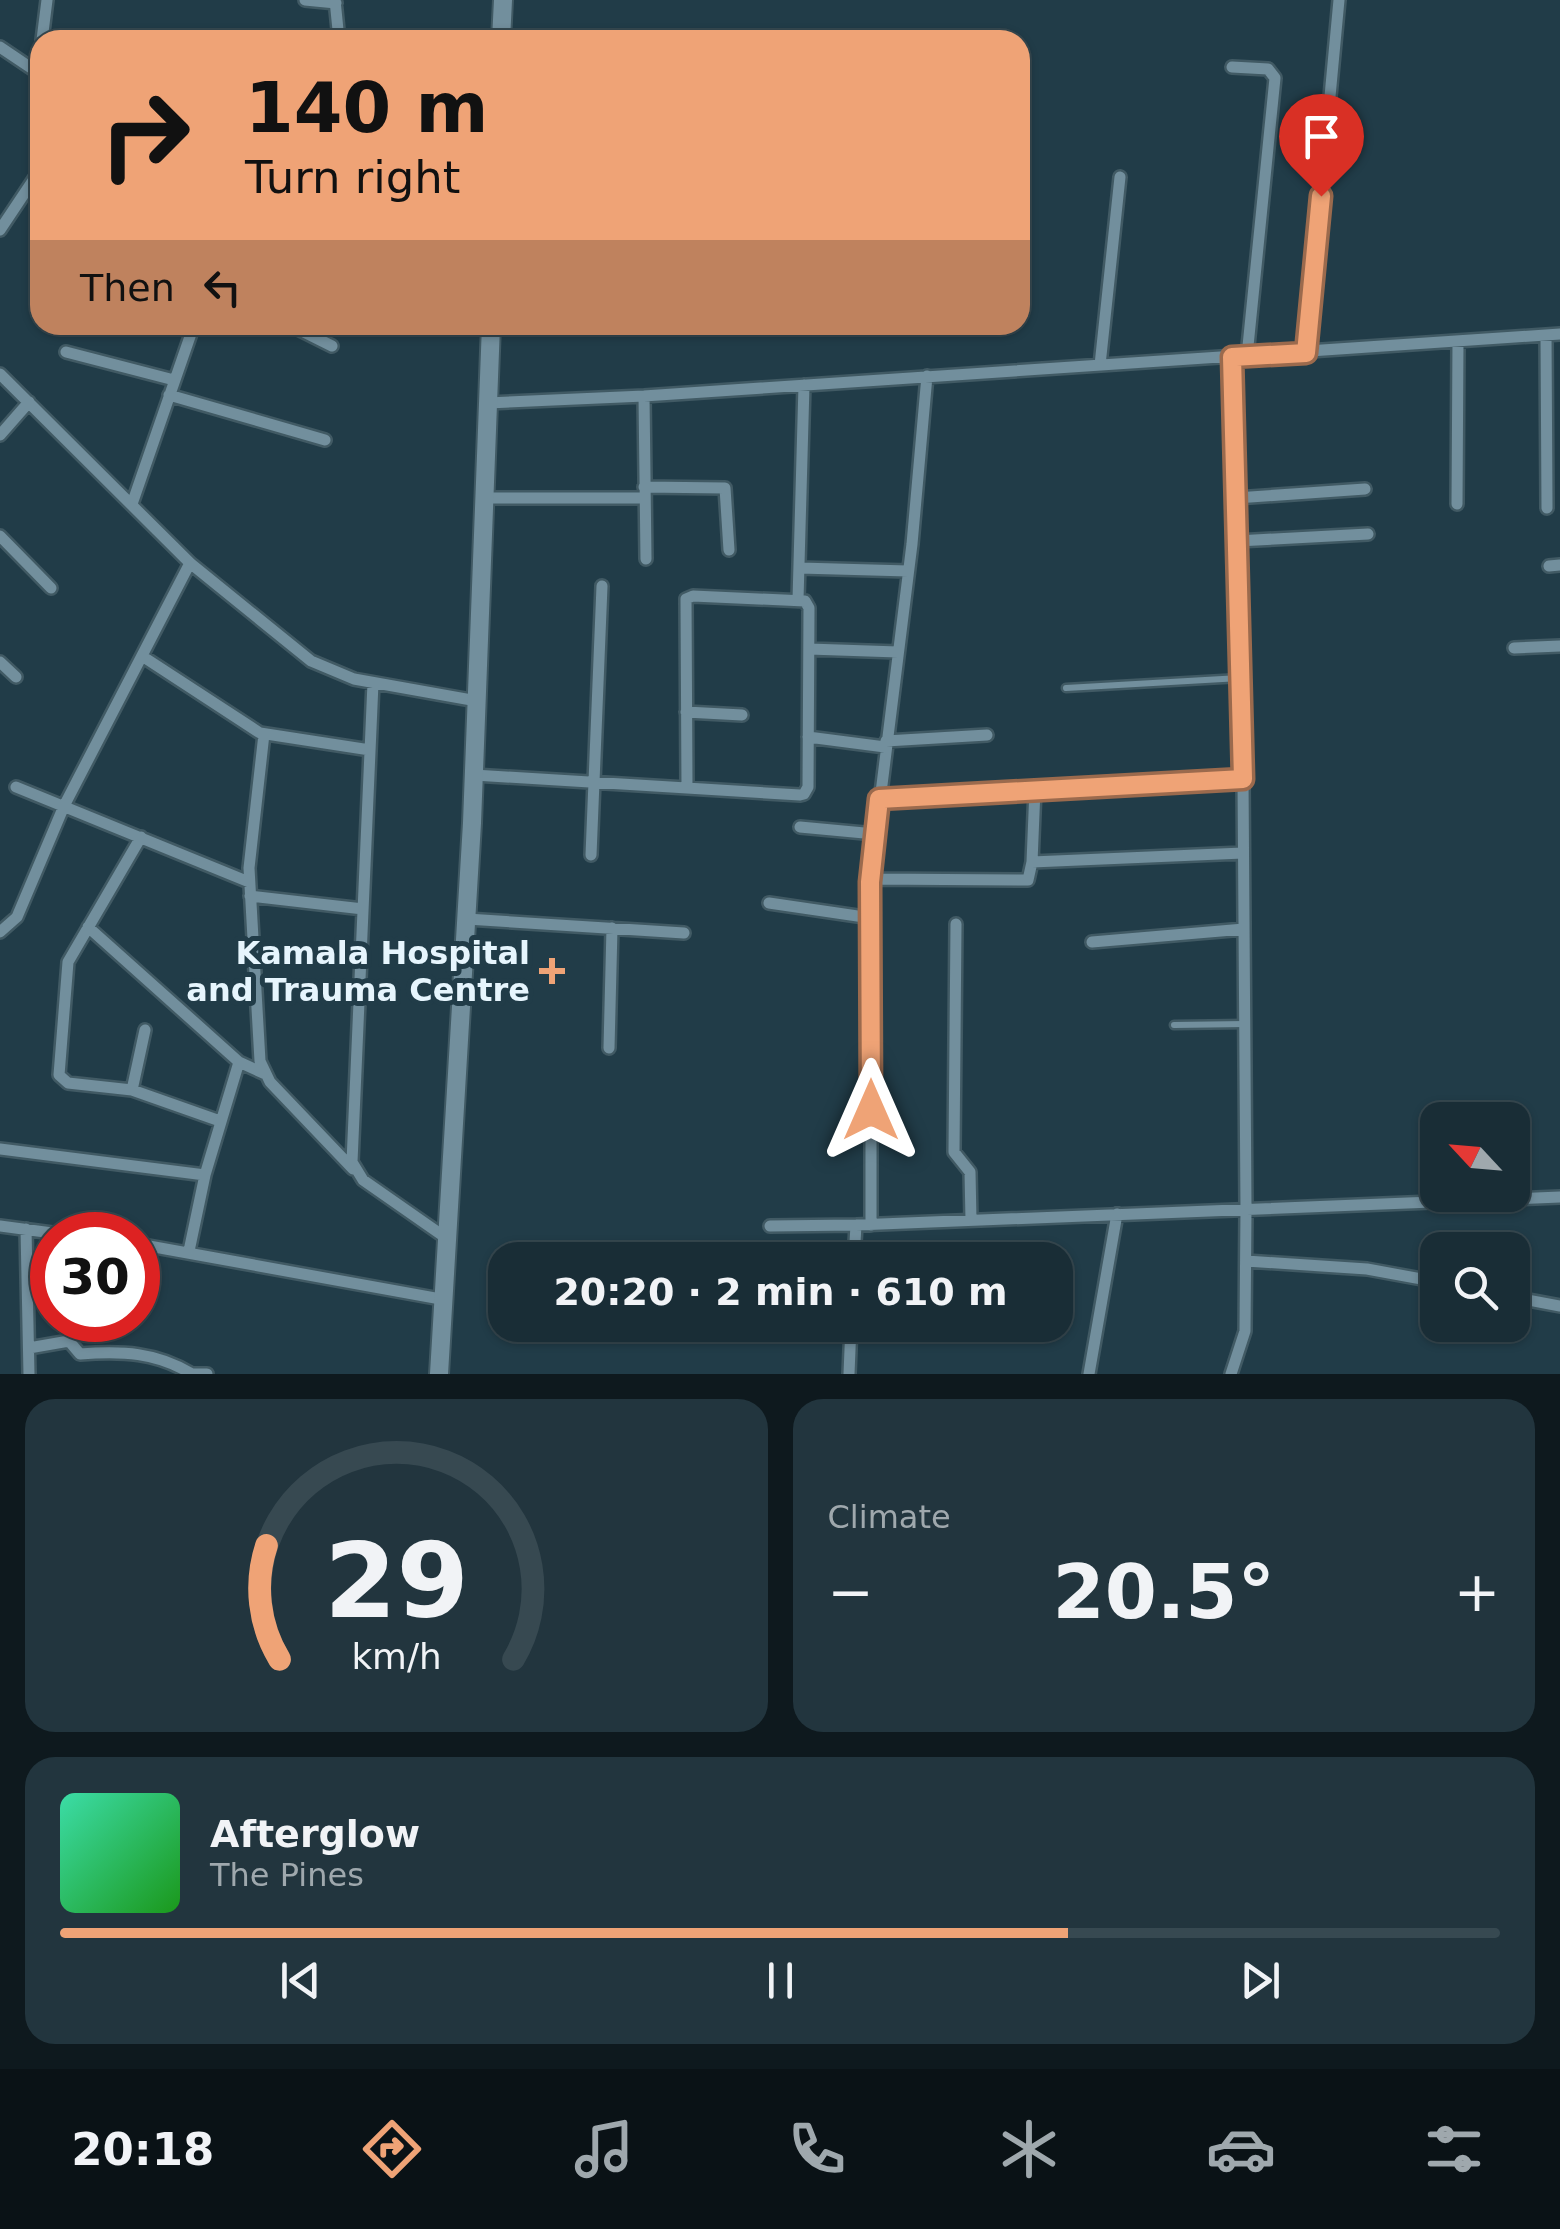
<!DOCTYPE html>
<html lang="en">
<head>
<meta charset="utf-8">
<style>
  :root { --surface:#192d36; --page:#22353e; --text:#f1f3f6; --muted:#9fa8ad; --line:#374951; --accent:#efa376 }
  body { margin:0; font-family:"DejaVu Sans",sans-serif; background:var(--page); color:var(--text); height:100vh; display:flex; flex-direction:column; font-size:38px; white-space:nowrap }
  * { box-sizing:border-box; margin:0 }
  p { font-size:32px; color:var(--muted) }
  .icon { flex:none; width:55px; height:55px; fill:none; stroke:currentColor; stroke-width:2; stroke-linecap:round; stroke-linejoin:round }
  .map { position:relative; height:1374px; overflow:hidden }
  .drawer { display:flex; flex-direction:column; gap:25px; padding:25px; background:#0e191e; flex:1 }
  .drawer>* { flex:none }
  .banner { position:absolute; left:30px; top:30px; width:1000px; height:305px; border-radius:30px; box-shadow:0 2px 8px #0004,0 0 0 2px var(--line); background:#efa376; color:#111; overflow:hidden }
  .needle { width:65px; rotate:296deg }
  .controls { position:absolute; left:1420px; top:1102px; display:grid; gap:20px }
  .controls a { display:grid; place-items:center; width:110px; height:110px; border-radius:20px; background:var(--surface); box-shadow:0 2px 8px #0004,0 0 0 2px var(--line); font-size:50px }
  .speed { position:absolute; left:30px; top:1212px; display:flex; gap:20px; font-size:50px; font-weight:700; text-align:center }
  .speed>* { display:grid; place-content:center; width:130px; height:130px; border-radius:50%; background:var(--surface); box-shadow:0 2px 8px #0004,0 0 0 2px var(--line); line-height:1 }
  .speed .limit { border:15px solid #d22; background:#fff; color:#111 }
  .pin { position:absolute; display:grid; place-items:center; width:85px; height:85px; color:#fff; margin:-102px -42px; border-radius:50% 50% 50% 0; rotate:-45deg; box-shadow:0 0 10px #0007 }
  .pin .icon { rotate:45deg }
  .me { position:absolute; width:110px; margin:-55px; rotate:0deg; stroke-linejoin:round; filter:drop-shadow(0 0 8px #0008) }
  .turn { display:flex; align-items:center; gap:35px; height:210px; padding:0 50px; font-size:45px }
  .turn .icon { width:130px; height:130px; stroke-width:2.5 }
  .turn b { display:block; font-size:70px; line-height:85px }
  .then { display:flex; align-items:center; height:95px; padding:0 50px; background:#0003; gap:20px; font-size:38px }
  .big { font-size:75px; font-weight:600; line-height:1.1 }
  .drawer .widget { flex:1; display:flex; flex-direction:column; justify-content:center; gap:15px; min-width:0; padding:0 35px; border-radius:30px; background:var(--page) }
  .drawer .dial { align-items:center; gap:0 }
  .dial svg { height:260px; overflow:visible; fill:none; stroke:var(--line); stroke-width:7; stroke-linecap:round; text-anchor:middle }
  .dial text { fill:var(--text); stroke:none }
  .song { display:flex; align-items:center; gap:30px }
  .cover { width:120px; height:120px; border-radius:15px; background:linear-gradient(135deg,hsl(160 70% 55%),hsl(120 70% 35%)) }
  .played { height:10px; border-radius:5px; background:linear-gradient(90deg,var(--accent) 70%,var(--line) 70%) }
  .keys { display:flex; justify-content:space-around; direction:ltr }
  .heat { display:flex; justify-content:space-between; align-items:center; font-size:55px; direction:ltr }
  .drawer .tiles { flex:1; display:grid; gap:25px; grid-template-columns:1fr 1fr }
  .widget:last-child { grid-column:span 2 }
  .trip { position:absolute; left:488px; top:1242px; width:585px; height:100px; border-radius:30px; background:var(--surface); box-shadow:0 2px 8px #0004,0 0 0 2px var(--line); font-weight:600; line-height:100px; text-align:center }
  .tab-bar { display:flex; height:160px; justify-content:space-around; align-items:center; background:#0a1216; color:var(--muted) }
  .tab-bar .icon { width:70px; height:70px }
  .tab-bar .on { color:var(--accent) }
  .tab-bar b { font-size:45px; color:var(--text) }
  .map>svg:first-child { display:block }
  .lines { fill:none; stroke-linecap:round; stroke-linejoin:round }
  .lane-casing { stroke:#415a64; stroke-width:11 }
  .street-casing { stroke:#415a64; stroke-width:16 }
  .secondary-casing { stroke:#415a64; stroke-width:22 }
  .lane { stroke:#728f9d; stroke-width:6 }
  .street { stroke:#728f9d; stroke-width:11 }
  .secondary { stroke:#728f9d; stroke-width:18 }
  .route-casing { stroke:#9b6a4d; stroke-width:25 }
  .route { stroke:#efa376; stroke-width:18 }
  .poi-dot { fill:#efa376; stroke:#213c48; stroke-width:4 }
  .labels { text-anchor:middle; stroke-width:10; stroke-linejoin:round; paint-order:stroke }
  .poi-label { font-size:32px; font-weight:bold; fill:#e6f5fd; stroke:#213c48; text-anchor:end }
</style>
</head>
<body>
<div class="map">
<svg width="1560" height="1374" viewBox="0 0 1560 1374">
  <rect width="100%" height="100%" fill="#213c48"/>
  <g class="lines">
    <g class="lane-casing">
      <path id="lane" d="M1066,688L1240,678
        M1174,1025L1245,1024"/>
    </g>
    <g class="street-casing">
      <path id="street" d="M305,0L336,3
        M335,0L339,40
        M42,40L47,0
        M0,47L40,74
        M40,54V69
        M1232,67L1268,69L1275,78L1247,356
        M0,230L40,170
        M290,325L332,346
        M1546,335L1547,508
        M66,352L174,380
        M1306,353L1339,0
        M1100,365L1120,177
        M0,374L190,563L311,661L354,679L477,701
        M169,395L325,440
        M644,396L646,559
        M488,403L644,396L1560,334
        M0,435L29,402
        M644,487L725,488L729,550
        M485,498H644
        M1236,498L1365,489
        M132,504L194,325
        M1457,504L1458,341
        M0,536L51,588
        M1237,541L1368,534
        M1549,566L1560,565
        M800,568L908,571
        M798,600L804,385
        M1514,648L1560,646
        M809,649L898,652
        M142,656L260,733L370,750
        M0,662L16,677
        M373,683L352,1162L363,1180L449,1240
        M686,712L742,715
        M264,734L249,868L260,1061L270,1082L353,1169
        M808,737L885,747
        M886,741L987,735
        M474,775L800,795L804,794L808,787L809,608L805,601L693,596L686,599L687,788
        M16,787L249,882
        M879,799L1243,779
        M800,827L875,834
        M141,837L68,962L59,1075L68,1083L132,1090L220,1121
        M591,855L602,586
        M1032,862L1243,853
        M871,879L1028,880L1032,862L1035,789
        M250,896L363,909
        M769,903L871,918
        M467,919L684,933
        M956,924L954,1152L970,1172L971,1220
        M88,927L239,1062L263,1073
        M0,932L17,917L64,806L190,563
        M1092,942L1244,929
        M609,1048L612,928
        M132,1090L145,1030
        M0,1149L205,1175
        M871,1225V873L912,544L927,376
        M0,1226L67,1235
        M770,1226L856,1225L1560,1197
        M26,1229L29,1374
        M138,1244L446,1300
        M189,1251L205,1175L239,1062
        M854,1260L856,1225
        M1246,1261L1367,1269L1438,1282
        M1512,1297L1560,1306
        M29,1348L69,1341L80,1354C122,1351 156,1352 192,1374
        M192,1374H207
        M849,1374L851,1325
        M1089,1374L1117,1214
        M1231,1374L1245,1331L1246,1209L1243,779L1232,357"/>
    </g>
    <g class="secondary-casing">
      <path id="secondary" d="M501,40L503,0
        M439,1374L472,823L491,325"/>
    </g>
    <use href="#lane" class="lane"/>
    <use href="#street" class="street"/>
    <use href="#secondary" class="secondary"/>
  </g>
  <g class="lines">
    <g class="route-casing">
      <path id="route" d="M871,1110L870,882L879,799L1243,779L1232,357L1306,353L1321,196"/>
    </g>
    <use href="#route" class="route"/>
  </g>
  <path class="poi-dot" d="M547 956h10v10h10v10h-10v10h-10v-10h-10v-10h10z"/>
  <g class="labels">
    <g class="poi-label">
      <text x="530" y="964">Kamala Hospital<tspan x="530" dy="37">and Trauma Centre</tspan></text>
    </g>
  </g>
</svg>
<div class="controls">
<a><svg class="needle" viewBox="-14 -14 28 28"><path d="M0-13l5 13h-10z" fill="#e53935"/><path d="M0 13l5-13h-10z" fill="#9fa8ad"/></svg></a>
<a><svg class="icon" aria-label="search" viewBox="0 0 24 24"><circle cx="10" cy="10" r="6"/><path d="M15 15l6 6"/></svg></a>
</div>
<div class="speed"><div class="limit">30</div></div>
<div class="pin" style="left:1321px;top:196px;background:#d93025"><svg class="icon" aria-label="arrive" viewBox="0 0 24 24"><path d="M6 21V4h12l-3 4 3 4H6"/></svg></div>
<svg class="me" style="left:871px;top:1110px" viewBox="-20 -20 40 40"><path d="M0-17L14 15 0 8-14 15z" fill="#efa376" stroke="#fff" stroke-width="4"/></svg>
<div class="trip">20:20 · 2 min · 610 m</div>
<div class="banner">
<div class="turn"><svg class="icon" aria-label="right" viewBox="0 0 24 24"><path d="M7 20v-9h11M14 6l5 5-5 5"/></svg><div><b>140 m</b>Turn right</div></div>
<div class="then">Then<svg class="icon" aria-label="left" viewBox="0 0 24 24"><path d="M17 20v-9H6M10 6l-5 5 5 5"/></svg></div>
</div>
</div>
<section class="drawer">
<div class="tiles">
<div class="widget dial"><svg viewBox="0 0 100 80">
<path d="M14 69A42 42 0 1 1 86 69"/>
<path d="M14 69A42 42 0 0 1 10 34" stroke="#efa376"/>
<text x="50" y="56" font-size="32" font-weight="700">29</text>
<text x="50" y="72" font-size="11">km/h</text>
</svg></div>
<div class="widget"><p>Climate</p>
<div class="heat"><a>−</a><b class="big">20.5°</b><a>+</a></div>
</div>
<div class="widget">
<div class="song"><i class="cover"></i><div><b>Afterglow</b><p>The Pines</p></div></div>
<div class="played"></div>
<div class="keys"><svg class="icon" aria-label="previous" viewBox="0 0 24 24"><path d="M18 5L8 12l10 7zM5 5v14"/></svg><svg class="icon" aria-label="pause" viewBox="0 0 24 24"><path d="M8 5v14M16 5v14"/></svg><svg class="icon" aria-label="next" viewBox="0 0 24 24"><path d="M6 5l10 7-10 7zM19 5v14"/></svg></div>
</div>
</div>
</section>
<nav class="tab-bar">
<b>20:18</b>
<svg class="icon on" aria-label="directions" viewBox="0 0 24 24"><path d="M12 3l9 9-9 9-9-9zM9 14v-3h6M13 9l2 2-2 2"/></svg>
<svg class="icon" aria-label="music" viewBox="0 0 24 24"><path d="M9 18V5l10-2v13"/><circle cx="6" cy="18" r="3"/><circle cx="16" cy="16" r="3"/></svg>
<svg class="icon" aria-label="phone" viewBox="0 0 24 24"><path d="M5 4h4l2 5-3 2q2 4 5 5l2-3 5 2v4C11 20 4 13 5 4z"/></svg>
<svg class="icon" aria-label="climate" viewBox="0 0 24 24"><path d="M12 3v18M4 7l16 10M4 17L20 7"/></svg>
<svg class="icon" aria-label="car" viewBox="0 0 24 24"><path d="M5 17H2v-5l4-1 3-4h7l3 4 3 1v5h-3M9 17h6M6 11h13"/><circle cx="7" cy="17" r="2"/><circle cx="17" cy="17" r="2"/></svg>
<svg class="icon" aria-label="filters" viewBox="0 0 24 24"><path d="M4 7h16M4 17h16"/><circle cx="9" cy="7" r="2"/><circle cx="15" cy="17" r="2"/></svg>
</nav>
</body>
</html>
